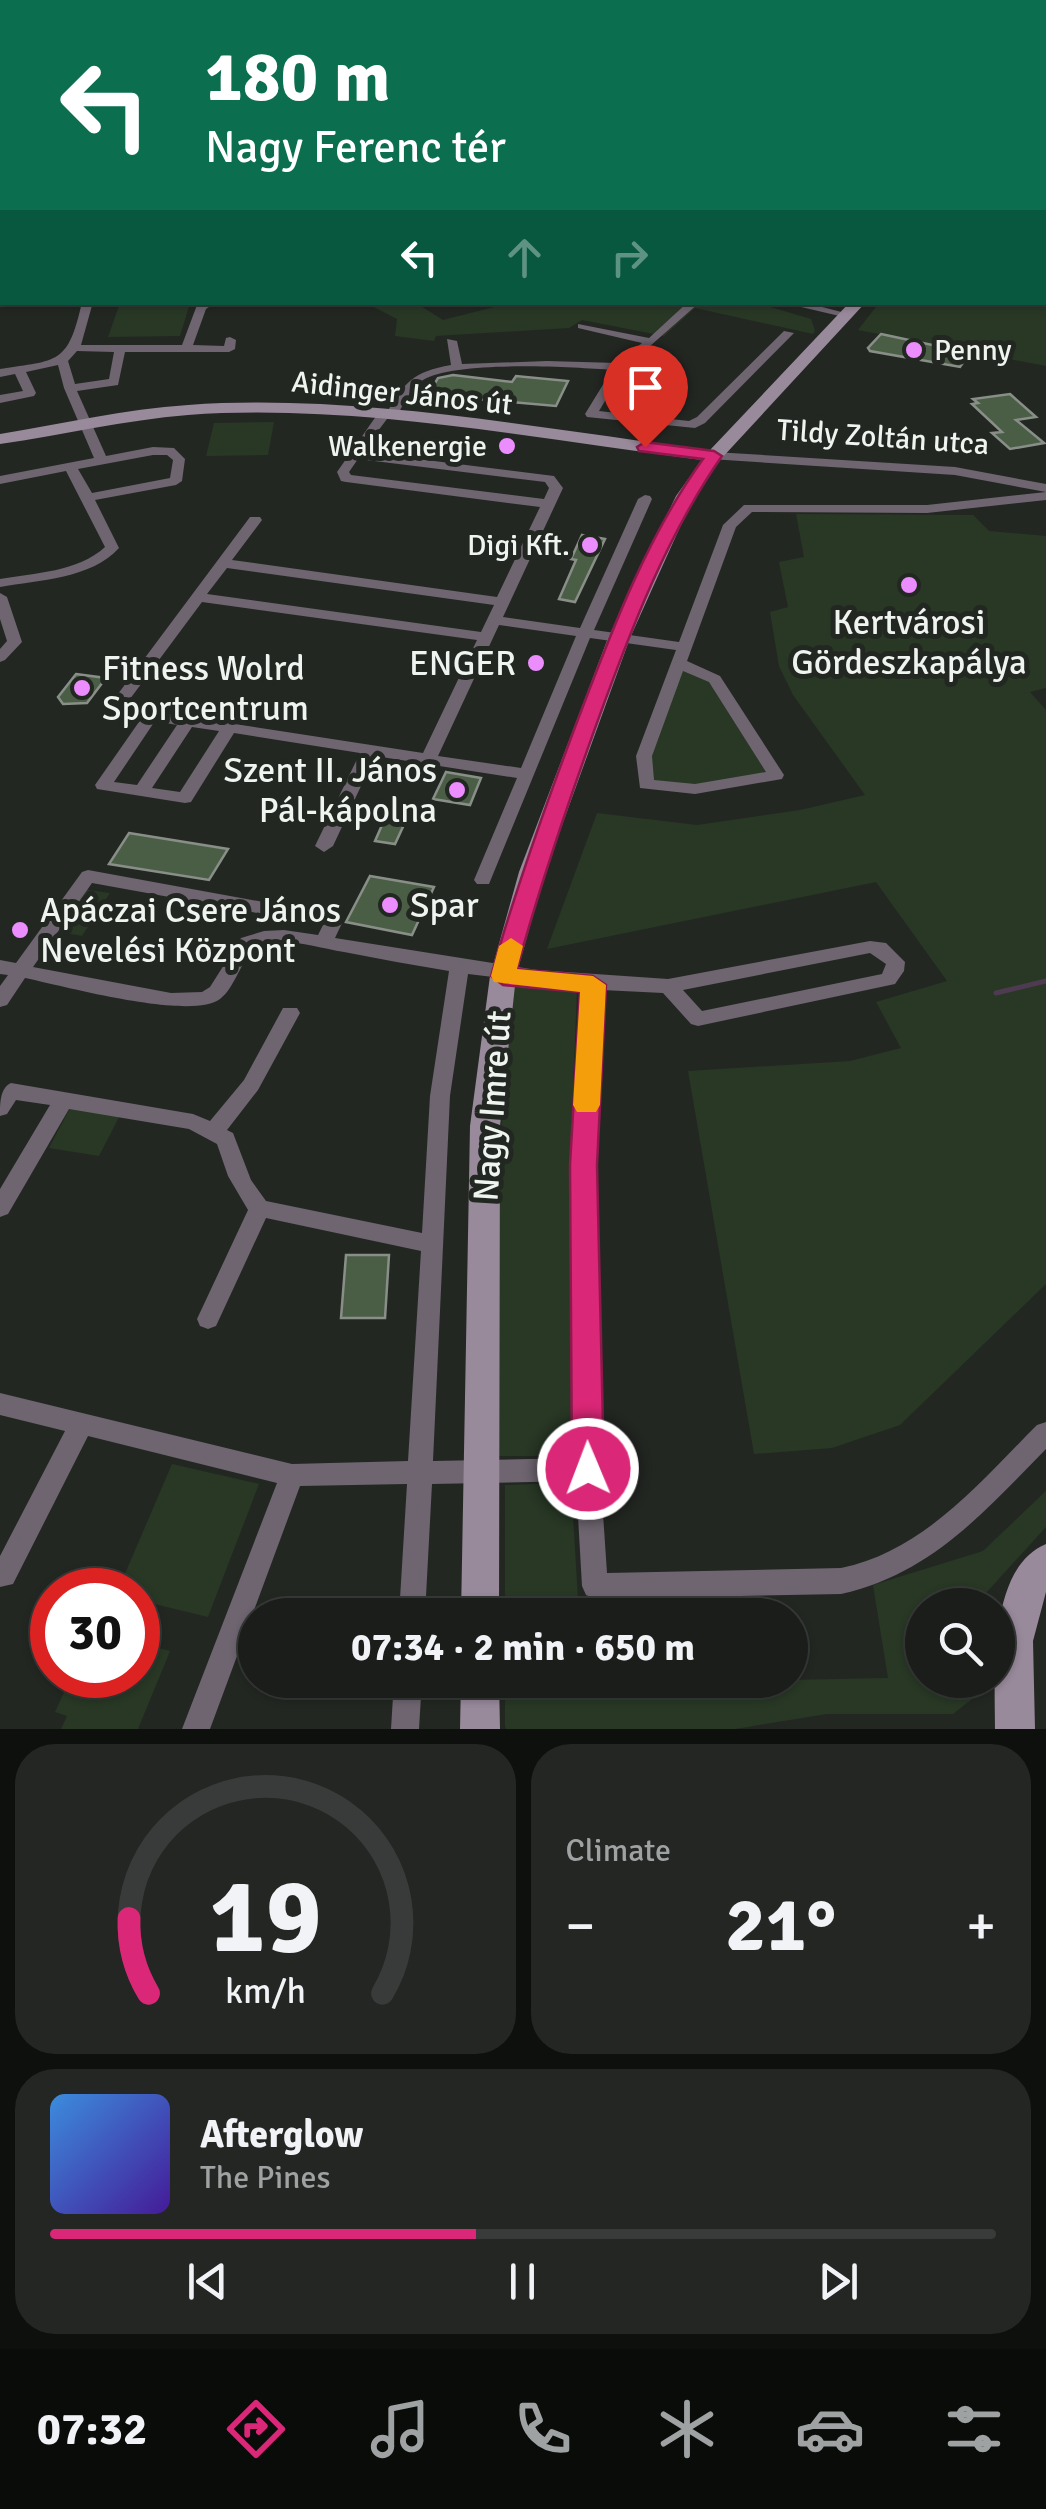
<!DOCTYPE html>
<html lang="en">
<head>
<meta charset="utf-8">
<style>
  :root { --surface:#1a1d1a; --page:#232623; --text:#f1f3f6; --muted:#9fa2a2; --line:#383b39; --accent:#db2777 }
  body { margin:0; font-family:Signika,sans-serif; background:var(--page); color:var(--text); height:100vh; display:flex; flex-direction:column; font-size:38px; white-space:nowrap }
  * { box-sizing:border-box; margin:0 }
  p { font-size:32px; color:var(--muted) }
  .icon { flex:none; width:55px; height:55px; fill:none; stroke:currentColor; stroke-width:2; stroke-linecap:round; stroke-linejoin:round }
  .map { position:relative; height:1729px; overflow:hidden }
  .drawer { display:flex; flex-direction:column; gap:15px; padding:15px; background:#0e100e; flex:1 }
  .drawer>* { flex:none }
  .top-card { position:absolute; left:0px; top:0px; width:1048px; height:305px; box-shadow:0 2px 8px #0004,0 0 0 2px var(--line); background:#0b6e4f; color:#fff; overflow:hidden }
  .tools { position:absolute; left:905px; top:1588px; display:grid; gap:20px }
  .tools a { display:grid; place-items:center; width:110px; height:110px; border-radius:50%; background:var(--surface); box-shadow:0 2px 8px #0004,0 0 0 2px var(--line); font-size:50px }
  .speed { position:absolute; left:30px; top:1568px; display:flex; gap:20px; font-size:50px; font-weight:700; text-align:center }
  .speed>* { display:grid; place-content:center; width:130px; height:130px; border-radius:50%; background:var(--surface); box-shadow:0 2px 8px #0004,0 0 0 2px var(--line); line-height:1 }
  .speed .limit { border:15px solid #d22; background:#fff; color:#111 }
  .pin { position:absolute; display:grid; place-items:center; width:85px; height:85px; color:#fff; margin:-102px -42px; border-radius:50% 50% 50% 0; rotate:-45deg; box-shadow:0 0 10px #0007 }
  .pin .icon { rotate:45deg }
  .me { position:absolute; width:110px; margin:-55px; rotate:359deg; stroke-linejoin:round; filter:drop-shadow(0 0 8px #0008) }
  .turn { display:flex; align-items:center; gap:35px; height:210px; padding:0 40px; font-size:45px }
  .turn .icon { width:130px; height:130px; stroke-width:2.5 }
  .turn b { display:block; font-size:70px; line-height:85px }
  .lanes { display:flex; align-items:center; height:95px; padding:0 40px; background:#0003; justify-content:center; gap:50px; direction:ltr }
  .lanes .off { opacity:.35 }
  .big { font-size:75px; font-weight:800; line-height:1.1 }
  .drawer .tile { flex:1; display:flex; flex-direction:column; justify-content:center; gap:15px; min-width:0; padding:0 35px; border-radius:40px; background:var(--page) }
  .drawer .dial { align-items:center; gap:0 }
  .dial svg { height:260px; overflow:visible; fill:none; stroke:var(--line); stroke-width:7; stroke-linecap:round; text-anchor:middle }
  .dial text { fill:var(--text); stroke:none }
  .song { display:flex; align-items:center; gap:30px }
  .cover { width:120px; height:120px; border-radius:15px; background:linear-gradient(135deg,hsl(210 70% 55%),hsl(260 70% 35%)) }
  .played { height:10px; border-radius:5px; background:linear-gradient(90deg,var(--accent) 45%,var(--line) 45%) }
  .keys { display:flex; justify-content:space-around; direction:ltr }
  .heat { display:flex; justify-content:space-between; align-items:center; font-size:55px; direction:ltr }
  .drawer .tiles { flex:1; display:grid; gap:15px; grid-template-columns:1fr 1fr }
  .tile:last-child { grid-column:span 2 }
  .trip { position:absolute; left:238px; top:1598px; width:570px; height:100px; border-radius:50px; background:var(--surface); box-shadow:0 2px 8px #0004,0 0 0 2px var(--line); font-weight:800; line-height:100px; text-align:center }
  .menu { display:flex; height:160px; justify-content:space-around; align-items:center; background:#0a0c0a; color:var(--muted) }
  .menu .icon { width:70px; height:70px }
  .menu .active { color:var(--accent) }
  .menu b { font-size:45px; color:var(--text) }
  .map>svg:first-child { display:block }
  .green { fill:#283825 }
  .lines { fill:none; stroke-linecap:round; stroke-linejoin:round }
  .stream { stroke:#4e3b51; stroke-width:5 }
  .building { fill:#4a5e46; stroke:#898f88; stroke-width:2.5 }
  .street { fill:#6e6570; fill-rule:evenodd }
  .secondary { fill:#98899b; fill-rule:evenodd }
  .primary { fill:#b8a5bb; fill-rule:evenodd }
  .route { fill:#db2777; stroke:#8e194d; stroke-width:2.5 }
  .slow { fill:#f59e0b }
  .poi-dot { fill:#eb8dfc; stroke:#232722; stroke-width:4 }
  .labels { text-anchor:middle; stroke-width:10; stroke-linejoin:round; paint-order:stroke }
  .far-poi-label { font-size:30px; fill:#f0f4f0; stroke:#232722; text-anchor:end }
  .far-street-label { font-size:30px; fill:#f0f4f0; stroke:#232722 }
  .poi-label { font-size:35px; fill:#f0f4f0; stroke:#232722; text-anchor:start }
  .street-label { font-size:35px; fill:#f0f4f0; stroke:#232722 }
</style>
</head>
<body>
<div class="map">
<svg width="1046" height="1729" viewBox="0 0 1046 1729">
  <rect width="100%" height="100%" fill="#232722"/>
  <path class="green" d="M1046,39V366L858,330L879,303L1045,302Z
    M120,303L124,302L190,303L180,336L108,337Z
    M366,303H416L443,320L510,303H757L811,319L815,331L813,334L695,308L664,336L582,320L569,328L436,336L434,341L395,336L397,319Z
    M274,422L268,455L206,456L214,423Z
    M796,514L973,515L989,531L1046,536V688L1030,692L1046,710V1284L900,1425L832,1448L754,1454L688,1071L850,1061L901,1048L876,1002L947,981L876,882L547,949L597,813L697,825L800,810L865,795L793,695L779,666L770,612L788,607L779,562L804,557Z
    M680,664L714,679L773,775L695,788L648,783L645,756Z
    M83,889L110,893L82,936L55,931Z
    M513,986L577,991L571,1139L578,1456H499C498,1299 494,1142 513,986Z
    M70,1108L119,1117L99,1156L49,1148Z
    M172,1464L259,1484L208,1617L138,1600V1590H118Z
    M571,1483L579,1615H505V1485Z
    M1046,1491V1527L986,1593L985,1605H922V1680H979L977,1695L953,1714H827L735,1729H506L505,1725V1680H582L583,1684L888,1678L873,1585L983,1551Z
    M138,1642L170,1651L138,1729H61L67,1716L55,1712L72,1675H138Z"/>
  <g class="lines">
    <path class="stream" d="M996,993L1046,981"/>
  </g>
  <path class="building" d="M881,334L970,353L960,367L870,351L868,348Z
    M453,375L512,382L516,376L568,381L556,406L433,395L435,392L430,391L438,378Z
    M1010,394L1036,417L1016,420L1044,443L1010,449L992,433L1002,432L972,404L978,403L973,399Z
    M582,535L605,539L575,602L559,599L576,560L571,559Z
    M76,674L106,678L87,703L63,704L58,697Z
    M446,772L481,778L470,805L433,799Z
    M393,800L414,803L395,844L375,841Z
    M129,833L228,849L209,880L109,864Z
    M370,876L434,887L412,935L346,922Z
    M346,1255H389L385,1318H341Z"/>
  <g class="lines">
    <path class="street" d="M661,0H670L672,2H664Z
      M938,0H1046V4L938,2Z
      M0,165H2V171H0Z
      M0,228H2V234H0Z
      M82,302H93L81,345H182L197,305L216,302L206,309L193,345L224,346L226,338L230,337L236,340L235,349L229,352H125L118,385L77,391L106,456L153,447L174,448L185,459L182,481L176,485L95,500L119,548C91,579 39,580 0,587V579C34,573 78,572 105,547L66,471L0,484V476L94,458L64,388L58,365L26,372L36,393L34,396L0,403V395L23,391L15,374L0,377V369C58,360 68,365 82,302ZM77,351L114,352L109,379L75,384L68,361ZM153,455H167L173,460L170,478L92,493L78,469Z
      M688,302H700L624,369L599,411L689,421L697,417L784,331L794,333L705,423L695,428L587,417L585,414L612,370C571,367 456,360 423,380C410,388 403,406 395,419H387L362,452L554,476L563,488L503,617L580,628L638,499L645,495L650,496L652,499L594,630L679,642L723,525L744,505H927L1046,492V500L927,513L752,512L736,527L687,661L720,676L784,775L782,779L695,794L640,788L636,756L676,650L590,638L489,884H477L474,880L517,778L375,756L333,846L324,852L315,846L360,753L234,733L191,802L185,803L97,789L95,785L141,719L108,713L106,710L250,517H260L262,520L232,560L497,597L540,507L346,482L341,481L337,472L379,412H387C406,381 413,372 451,365L447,339L457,341L462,364L547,361L617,363L642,343L578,328V324L649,338ZM358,459L545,482L549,488L544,499L351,475L349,472ZM227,568L494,605L481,632L207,594ZM202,602L477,640L423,753L124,707ZM499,625L576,636L521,768L438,756ZM683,671L709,682L766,772L695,784L654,780L652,756ZM155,721L177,725L137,785L114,782ZM192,727L219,731L180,792L152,788Z
      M780,302H803L853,315L848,318Z
      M714,452L955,467L1046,484V492L955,475L710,459L708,456Z
      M0,593L7,597L22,642L5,660L0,662V649L7,641L0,619Z
      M88,870L334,915L343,921L335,938L537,970L668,979L870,941L886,943L905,962L904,971L895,984L698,1026L691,1024L663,993L602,990L594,1165L600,1469L607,1573L841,1568C924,1551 980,1482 1037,1425L1046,1422V1449C984,1512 931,1574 841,1594L595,1599L586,1595L582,1586L576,1481L432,1484L425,1615H399L407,1484L300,1486L210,1729H182L277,1483L88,1436L13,1584L0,1587V1556L65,1431L0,1415V1393L292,1464L408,1461L421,1251L266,1218L216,1326L208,1329L200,1326L197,1319L248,1210L228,1176L217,1144L189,1129L69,1109L8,1214L0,1217V1189L50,1105L16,1100L7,1114L0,1116C0,1103 0,1088 11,1083L193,1114L210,1121L244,1080L283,1008H297L300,1013L258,1090L227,1130L233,1133L251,1180L266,1201L422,1233L430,1096L449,971C414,965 379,959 344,952C320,948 292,939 268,943C242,947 239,985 220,999C191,1021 64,986 25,978L7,1005L0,1007V986L8,975L0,974V960L16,963L82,872ZM92,883L323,925L318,935L284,930L264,931L241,938L210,987L202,992L171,993L33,967ZM870,953L886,964L882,974L702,1011L683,990ZM468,974L583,988L572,1165L576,1458L433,1461L450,1096Z
      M394,1680H422L419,1729H391Z"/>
    <path class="secondary" d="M850,302H866L720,460L694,496L630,638L545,872L516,976L500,1126L499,1615H461L470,1126L490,976L519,872L608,638L676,496L702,460C535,439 356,403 188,415C125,420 62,435 0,444V434C62,424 125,409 188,405C357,393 541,429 710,450Z
      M1046,1544V1592L1033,1641L1035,1729H995C995,1680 987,1568 1046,1544Z
      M461,1680H499L500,1729H460Z"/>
    <path class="primary" d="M1045,159H1046V167H1045Z
      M0,202H2V210H0Z"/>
  </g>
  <path class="route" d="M645,442L714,451L722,456C667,535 631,629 598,720C568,803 540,884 517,969L593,976L606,985L597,1165L604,1469L599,1479L588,1484L576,1479L572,1469L570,1165L580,992L503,985L491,976C516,887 547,801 580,714C613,627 648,535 703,459L639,451L637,447Z"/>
  <path class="slow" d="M511,938L523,946L517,969L593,976L606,985L600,1105L596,1112H577L573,1105L580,992L494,982L491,976L499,946Z"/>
  <g class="poi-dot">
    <circle cx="914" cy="350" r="10"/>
    <circle cx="507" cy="446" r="10"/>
    <circle cx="590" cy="545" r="10"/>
    <circle cx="909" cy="585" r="10"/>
    <circle cx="536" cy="663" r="10"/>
    <circle cx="82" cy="688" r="10"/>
    <circle cx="457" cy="790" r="10"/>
    <circle cx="390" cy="905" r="10"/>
    <circle cx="20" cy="930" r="10"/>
  </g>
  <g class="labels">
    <g class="far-poi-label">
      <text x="934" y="360" text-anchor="start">Penny</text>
      <text x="487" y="456">Walkenergie</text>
      <text x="570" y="555">Digi Kft.</text>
    </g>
    <g class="far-street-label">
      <text transform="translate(402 393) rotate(6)" y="10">Aidinger János út</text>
      <text transform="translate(883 437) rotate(4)" y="10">Tildy Zoltán utca</text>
    </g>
    <g class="poi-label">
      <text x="909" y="634" text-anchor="middle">Kertvárosi<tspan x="909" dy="40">Gördeszkapálya</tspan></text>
      <text x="516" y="675" text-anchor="end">ENGER</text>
      <text x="102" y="680">Fitness Wolrd<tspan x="102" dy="40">Sportcentrum</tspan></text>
      <text x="437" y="782" text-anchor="end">Szent II. János<tspan x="437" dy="40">Pál-kápolna</tspan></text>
      <text x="410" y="917">Spar</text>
      <text x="40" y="922">Apáczai Csere János<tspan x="40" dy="40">Nevelési Központ</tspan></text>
    </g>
    <g class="street-label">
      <text transform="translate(492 1106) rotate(-86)" y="12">Nagy Imre út</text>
    </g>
  </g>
</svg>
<div class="tools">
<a><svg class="icon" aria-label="search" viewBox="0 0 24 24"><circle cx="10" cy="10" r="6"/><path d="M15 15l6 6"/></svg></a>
</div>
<div class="speed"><div class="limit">30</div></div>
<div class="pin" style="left:645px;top:447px;background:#d93025"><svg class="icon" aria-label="arrive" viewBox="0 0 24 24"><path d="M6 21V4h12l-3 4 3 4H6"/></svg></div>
<svg class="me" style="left:588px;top:1469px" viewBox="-20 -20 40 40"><circle r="17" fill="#db2777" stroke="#fff" stroke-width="3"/><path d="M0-11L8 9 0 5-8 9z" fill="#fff"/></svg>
<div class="trip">07:34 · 2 min · 650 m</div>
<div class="top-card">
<div class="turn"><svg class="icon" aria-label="left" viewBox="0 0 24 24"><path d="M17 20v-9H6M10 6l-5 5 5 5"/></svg><div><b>180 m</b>Nagy Ferenc tér</div></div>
<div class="lanes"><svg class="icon" aria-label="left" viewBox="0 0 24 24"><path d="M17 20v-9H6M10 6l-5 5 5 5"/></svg><svg class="icon off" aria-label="ahead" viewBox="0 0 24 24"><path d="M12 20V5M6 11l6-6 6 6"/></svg><svg class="icon off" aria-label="right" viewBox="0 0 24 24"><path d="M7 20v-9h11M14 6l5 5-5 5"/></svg></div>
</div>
</div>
<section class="drawer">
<div class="tiles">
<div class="tile dial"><svg viewBox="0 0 100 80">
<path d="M14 69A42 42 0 1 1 86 69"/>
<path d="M14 69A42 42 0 0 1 8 46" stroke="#db2777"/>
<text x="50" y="56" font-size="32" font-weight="700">19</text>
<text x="50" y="72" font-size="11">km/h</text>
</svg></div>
<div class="tile"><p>Climate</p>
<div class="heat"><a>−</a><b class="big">21°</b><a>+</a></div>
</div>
<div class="tile">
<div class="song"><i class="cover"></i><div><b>Afterglow</b><p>The Pines</p></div></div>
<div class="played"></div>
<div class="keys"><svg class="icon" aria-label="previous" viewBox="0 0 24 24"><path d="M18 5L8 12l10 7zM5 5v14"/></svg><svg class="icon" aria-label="pause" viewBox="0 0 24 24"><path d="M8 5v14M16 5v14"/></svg><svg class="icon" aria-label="next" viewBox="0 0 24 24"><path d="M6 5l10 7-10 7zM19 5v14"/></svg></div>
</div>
</div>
</section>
<nav class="menu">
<b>07:32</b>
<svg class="icon active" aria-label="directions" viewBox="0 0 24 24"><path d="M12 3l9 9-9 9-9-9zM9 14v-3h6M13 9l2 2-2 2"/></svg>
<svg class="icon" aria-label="music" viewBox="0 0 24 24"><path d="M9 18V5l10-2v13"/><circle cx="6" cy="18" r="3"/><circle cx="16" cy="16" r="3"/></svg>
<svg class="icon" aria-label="phone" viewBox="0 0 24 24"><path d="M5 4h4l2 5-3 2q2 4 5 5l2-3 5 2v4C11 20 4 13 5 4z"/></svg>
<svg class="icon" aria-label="climate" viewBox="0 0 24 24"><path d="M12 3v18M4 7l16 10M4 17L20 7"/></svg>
<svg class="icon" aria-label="car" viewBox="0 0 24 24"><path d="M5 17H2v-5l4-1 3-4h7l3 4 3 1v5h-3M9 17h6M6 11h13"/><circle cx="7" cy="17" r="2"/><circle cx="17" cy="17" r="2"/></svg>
<svg class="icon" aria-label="filters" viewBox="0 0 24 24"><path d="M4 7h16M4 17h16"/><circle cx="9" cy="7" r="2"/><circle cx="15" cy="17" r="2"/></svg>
</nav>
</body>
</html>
